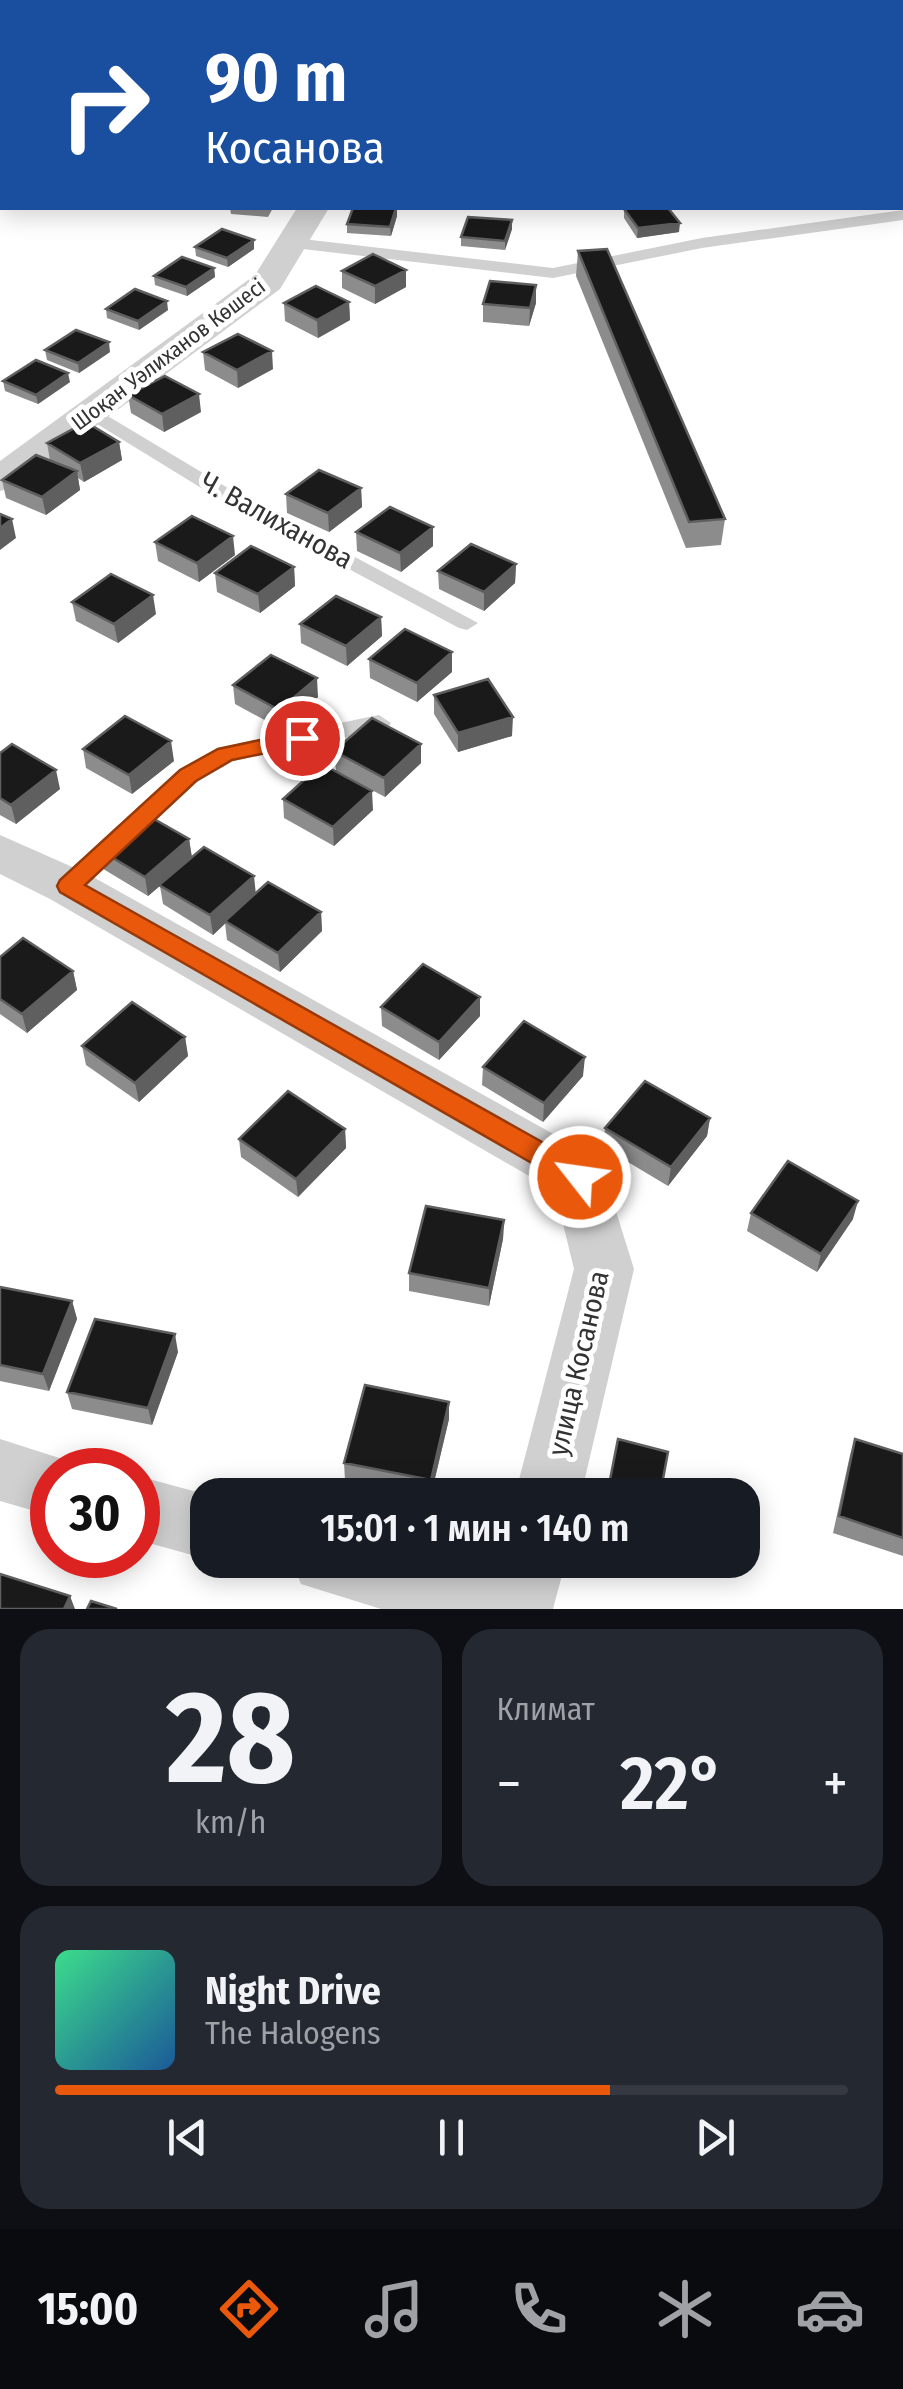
<!DOCTYPE html>
<html lang="ru">
<head>
<meta charset="utf-8">
<style>
  :root { --surface:#171b24; --page:#242831; --text:#f1f3f6; --muted:#9ea1a6; --line:#363941; --accent:#ea580c }
  body { margin:0; font-family:"Fira Sans Condensed",sans-serif; background:var(--page); color:var(--text); height:100vh; display:flex; flex-direction:column; font-size:38px; white-space:nowrap }
  * { box-sizing:border-box; margin:0 }
  p { font-size:32px; color:var(--muted) }
  .icon { flex:none; width:55px; height:55px; fill:none; stroke:currentColor; stroke-width:2; stroke-linecap:round; stroke-linejoin:round }
  .map { position:relative; height:1609px; overflow:hidden }
  .drawer { display:flex; flex-direction:column; gap:20px; padding:20px; background:#0d0f14; flex:1 }
  .drawer>* { flex:none }
  .banner { position:absolute; left:0px; top:0px; width:905px; height:210px; box-shadow:0 5px 25px #0003; background:#1a4fa0; color:#fff; overflow:hidden }
  .speed { position:absolute; left:30px; top:1448px; display:flex; gap:20px; font-size:50px; font-weight:700; text-align:center }
  .speed>* { display:grid; place-content:center; width:130px; height:130px; border-radius:50%; background:var(--surface); box-shadow:0 5px 25px #0003; line-height:1 }
  .speed .limit { border:15px solid #d22; background:#fff; color:#111 }
  .pin { position:absolute; display:grid; place-items:center; width:85px; height:85px; color:#fff; margin:-42px; border:5px solid #fff; border-radius:50%; box-shadow:0 2px 10px #0007 }
  .me { position:absolute; width:110px; margin:-55px; rotate:300deg; stroke-linejoin:round; filter:drop-shadow(0 0 8px #0008) }
  .turn { display:flex; align-items:center; gap:35px; height:210px; padding:0 40px; font-size:45px }
  .turn .icon { width:130px; height:130px; stroke-width:2.5 }
  .turn b { display:block; font-size:70px; line-height:85px }
  .big { font-size:75px; font-weight:600; line-height:1.1 }
  .drawer .card { flex:1; display:flex; flex-direction:column; justify-content:center; gap:15px; min-width:0; padding:0 35px; border-radius:30px; background:var(--page) }
  .drawer .dial { align-items:center; gap:0 }
  .dial b { font-size:130px; line-height:1 }
  .song { display:flex; align-items:center; gap:30px }
  .cover { width:120px; height:120px; border-radius:15px; background:linear-gradient(135deg,hsl(150 70% 55%),hsl(210 70% 35%)) }
  .played { height:10px; border-radius:5px; background:linear-gradient(90deg,var(--accent) 70%,var(--line) 70%) }
  .keys { display:flex; justify-content:space-around; direction:ltr }
  .heat { display:flex; justify-content:space-between; align-items:center; font-size:55px; direction:ltr }
  .drawer .tiles { flex:1; display:grid; gap:20px; grid-template-columns:1fr 1fr }
  .card:last-child { grid-column:span 2 }
  .trip { position:absolute; left:190px; top:1478px; width:570px; height:100px; border-radius:30px; background:var(--surface); box-shadow:0 5px 25px #0003; font-weight:600; line-height:100px; text-align:center }
  .tabs { display:flex; height:160px; justify-content:space-around; align-items:center; background:#090b0e; color:var(--muted) }
  .tabs .icon { width:70px; height:70px }
  .tabs .active { color:var(--accent) }
  .tabs b { font-size:45px; color:var(--text) }
  .map>svg:first-child { display:block }
  .lines { fill:none; stroke-linecap:round; stroke-linejoin:round }
  .service { fill:#d0d0d0; fill-rule:evenodd }
  .minor { fill:#d0d0d0; fill-rule:evenodd }
  .wall { fill:#8c8c8c }
  .shaded-wall { fill:#5f5f5f }
  .building { fill:#1a1a1a; stroke:#5f5f5f; stroke-width:2.5 }
  .route { fill:#ea580c; stroke:#983908; stroke-width:2.5 }
  .labels { text-anchor:middle; stroke-width:10; stroke-linejoin:round; paint-order:stroke }
  .far-street-label { font-size:22px; fill:#333; stroke:#fff }
  .street-label { font-size:28px; fill:#333; stroke:#fff }
</style>
</head>
<body>
<div class="map">
<svg width="903" height="1609" viewBox="0 0 903 1609">
  <rect width="100%" height="100%" fill="#fff"/>
  <g class="lines">
    <path class="service" d="M903,210V220L702,248L553,278L294,248L285,243L294,238L553,268L702,238Z
      M91,406L243,497L478,623L467,630L459,628L229,505L84,416L81,412Z
      M379,715L391,723L387,729L233,761L197,782L77,893H59L55,886L179,770L217,748Z"/>
    <path class="minor" d="M0,99H2V117H0Z
      M297,208H329L280,289L14,487L0,491V461L255,275Z
      M0,835L86,873L600,1160L634,1269L581,1495H515L574,1269L555,1191L50,899L0,874Z
      M0,1439L75,1463L78,1470H52V1516L0,1501Z
      M138,1476L208,1495L210,1560L138,1540Z
      M291,1560H448L495,1573L498,1560H566L553,1609H381L301,1584Z"/>
  </g>
  <path class="wall" d="M6,0H37L32,2H14Z
    M230,208H273L268,217L231,214Z
    M624,209L679,232L637,238L624,218Z
    M397,216L391,236L347,233V224Z
    M512,220V229L505,250L461,246V237Z
    M254,240V249L228,267L196,256L195,247Z
    M578,251L725,519L721,545L686,548L576,276Z
    M214,268L215,277L187,296L155,285L154,276Z
    M342,271L406,287L375,304L342,288Z
    M349,302L350,320L318,338L285,321L284,303Z
    M536,303L529,326L483,322V304Z
    M106,309L168,310L139,330L107,318Z
    M45,350L110,352L79,373L47,360Z
    M203,352L273,369L238,388L205,370Z
    M3,381L70,382L38,404L5,391Z
    M128,395L201,412L164,432L131,413Z
    M119,442L122,460L84,482L78,478L80,490L46,515L6,498L2,480L50,461L47,443Z
    M361,488L362,507L329,532L287,513L286,494Z
    M433,527V546L401,572L357,551L356,532Z
    M155,542L235,555L199,582L158,561Z
    M516,564L515,583L484,611L439,589L438,571Z
    M294,567L295,586L260,613L217,592L215,573Z
    M72,602L156,614L118,643L76,621Z
    M381,617L382,636L347,666L301,643L300,624Z
    M369,659L452,672L417,702L370,678Z
    M233,685L318,697L281,729L235,704Z
    M434,695L512,736L458,752L434,714Z
    M83,749L174,761L132,794L86,768Z
    M334,751L421,763L385,797L336,771Z
    M0,753L60,789L16,824L0,815Z
    M283,799L373,810L334,846L284,818Z
    M189,839L192,858L256,893L321,912L322,931L280,972L227,940L225,923L213,935L163,904L160,886L148,896L100,867L96,848Z
    M0,957L73,971L77,990L27,1033L0,1014Z
    M480,997V1016L439,1060L382,1026L381,1007Z
    M185,1037L188,1056L139,1102L86,1065L82,1046Z
    M483,1067L583,1076L543,1122L482,1085Z
    M710,1118L707,1136L668,1186L603,1147L605,1128Z
    M345,1129L346,1148L298,1197L241,1157L239,1139Z
    M751,1213L853,1219L817,1272L747,1231Z
    M504,1220L503,1239L489,1306L409,1291V1273Z
    M0,1287L72,1301L77,1319L49,1391L0,1381Z
    M178,1352L152,1425L72,1409L67,1392Z
    M449,1419L431,1495H421L345,1480L344,1463Z
    M855,1439L903,1454V1556L833,1533L850,1455Z"/>
  <path class="shaded-wall" d="M397,208V216L391,236L390,227Z
    M512,220V229L505,250V241Z
    M680,223L679,232L637,238L638,228Z
    M254,240V249L228,267L227,258Z
    M214,268L215,277L187,296L186,287Z
    M406,270V287L375,304V286Z
    M536,285V303L529,326L530,308Z
    M167,301L168,310L139,330L138,321Z
    M349,302L350,320L318,338L317,320Z
    M109,342L110,352L79,373L78,363Z
    M272,351L273,369L238,388L237,370Z
    M68,373L70,382L38,404L36,395Z
    M199,394L201,412L164,432L162,414Z
    M119,442L122,460L84,482L80,463Z
    M77,471L80,490L46,515L42,497Z
    M361,488L362,507L329,532L328,513Z
    M12,519L16,538L0,550V528Z
    M433,527V546L401,572L400,553Z
    M233,536L235,555L199,582L197,563Z
    M516,564L515,583L484,611V592Z
    M294,567L295,586L260,613L258,594Z
    M153,595L156,614L118,643L114,624Z
    M381,617L382,636L347,666L346,646Z
    M452,652V672L417,702V683Z
    M317,678L318,697L281,729L279,710Z
    M513,717L512,736L458,752V733Z
    M171,741L174,761L132,794L129,775Z
    M421,744V763L385,797L384,778Z
    M56,770L60,789L16,824L11,805Z
    M372,791L373,810L334,846L333,827Z
    M189,839L192,858L148,896L145,877Z
    M254,876L256,895L213,935L210,915Z
    M321,912L322,931L280,972L278,953Z
    M73,971L77,990L27,1033L22,1014Z
    M480,997V1016L439,1060V1042Z
    M185,1037L188,1056L139,1102L135,1083Z
    M585,1057L583,1076L543,1122L544,1103Z
    M710,1118L707,1136L668,1186L671,1167Z
    M345,1129L346,1148L298,1197L296,1179Z
    M858,1201L853,1219L817,1272L821,1254Z
    M504,1220L503,1239L489,1306V1288Z
    M72,1301L77,1319L49,1391L43,1374Z
    M175,1334L178,1352L152,1425L148,1408Z
    M449,1402V1419L431,1495V1480Z
    M70,1596L75,1609H64Z"/>
  <path class="building" d="M70,0H76L85,2H65Z
    M354,0H387L386,2H353Z
    M353,208H396L390,227L347,224Z
    M635,208H668L680,223L638,228L624,209Z
    M468,217L512,220L505,241L461,237Z
    M222,229L254,240L227,258L195,247Z
    M607,249L725,519L689,522L578,251Z
    M373,254L406,270L375,286L342,271Z
    M182,257L214,268L186,287L154,276Z
    M490,281L536,285L530,308L483,304Z
    M316,286L349,302L317,320L284,303Z
    M135,289L167,301L138,321L106,309Z
    M76,330L109,342L78,363L45,350Z
    M238,334L272,351L237,370L203,352Z
    M36,360L68,373L36,395L3,381Z
    M165,376L199,394L162,414L128,395Z
    M86,422L119,442L80,463L47,443Z
    M36,455L77,471L42,497L2,480Z
    M319,470L361,488L328,513L286,494Z
    M390,507L433,527L400,553L356,532Z
    M0,514L12,519L0,528Z
    M192,516L233,536L197,563L155,542Z
    M471,544L516,564L484,592L438,571Z
    M251,546L294,567L258,594L215,573Z
    M111,574L153,595L114,624L72,602Z
    M336,596L381,617L346,646L300,624Z
    M405,629L452,652L417,683L369,659Z
    M271,655L317,678L279,710L233,685Z
    M488,679L513,717L458,733L434,695Z
    M125,716L171,741L129,775L83,749Z
    M372,718L421,744L384,778L334,751Z
    M12,744L56,770L11,805L0,798V753Z
    M322,764L372,791L333,827L283,799Z
    M140,811L189,839L145,877L96,848Z
    M204,847L254,876L210,915L159,885Z
    M268,882L321,912L278,953L225,921Z
    M23,938L73,971L22,1014L0,999V957Z
    M423,964L480,997L439,1042L381,1007Z
    M132,1002L185,1037L135,1083L82,1046Z
    M524,1021L585,1057L544,1103L483,1067Z
    M645,1081L710,1118L671,1167L605,1128Z
    M288,1091L345,1129L296,1179L239,1139Z
    M788,1161L858,1201L821,1254L751,1213Z
    M426,1206L504,1220L489,1288L409,1273Z
    M0,1287L72,1301L43,1374L0,1365Z
    M95,1319L175,1334L148,1408L67,1392Z
    M365,1385L449,1402L431,1480L344,1463Z
    M618,1439L668,1452L660,1495H607Z
    M855,1439L903,1454V1538L839,1516Z
    M0,1574L70,1596L64,1609H0Z
    M91,1601L117,1609H87Z"/>
  <path class="route" d="M302,731L310,733L313,738L310,744L232,760L196,781L85,885L590,1169L594,1177L590,1185L580,1188L570,1185L60,892L57,886L60,880L180,770L218,749Z"/>
  <g class="labels">
    <g class="far-street-label">
      <text transform="translate(168 354) rotate(-37)" y="8">Шоқан Уәлиханов Көшесі</text>
    </g>
    <g class="street-label">
      <text transform="translate(277 520) rotate(29)" y="10">Ч. Валиханова</text>
      <text transform="translate(578 1363) rotate(-77)" y="10">улица Косанова</text>
    </g>
  </g>
</svg>
<div class="speed"><div class="limit">30</div></div>
<div class="pin" style="left:302px;top:738px;background:#d93025"><svg class="icon" aria-label="arrive" viewBox="0 0 24 24"><path d="M6 21V4h12l-3 4 3 4H6"/></svg></div>
<svg class="me" style="left:580px;top:1177px" viewBox="-20 -20 40 40"><circle r="17" fill="#ea580c" stroke="#fff" stroke-width="3"/><path d="M0-11L8 9 0 5-8 9z" fill="#fff"/></svg>
<div class="trip">15:01 · 1 мин · 140 m</div>
<div class="banner">
<div class="turn"><svg class="icon" aria-label="right" viewBox="0 0 24 24"><path d="M7 20v-9h11M14 6l5 5-5 5"/></svg><div><b>90 m</b>Косанова</div></div>
</div>
</div>
<section class="drawer">
<div class="tiles">
<div class="card dial"><b>28</b><p>km/h</p></div>
<div class="card"><p>Климат</p>
<div class="heat"><a>−</a><b class="big">22°</b><a>+</a></div>
</div>
<div class="card">
<div class="song"><i class="cover"></i><div><b>Night Drive</b><p>The Halogens</p></div></div>
<div class="played"></div>
<div class="keys"><svg class="icon" aria-label="previous" viewBox="0 0 24 24"><path d="M18 5L8 12l10 7zM5 5v14"/></svg><svg class="icon" aria-label="pause" viewBox="0 0 24 24"><path d="M8 5v14M16 5v14"/></svg><svg class="icon" aria-label="next" viewBox="0 0 24 24"><path d="M6 5l10 7-10 7zM19 5v14"/></svg></div>
</div>
</div>
</section>
<nav class="tabs">
<b>15:00</b>
<svg class="icon active" aria-label="directions" viewBox="0 0 24 24"><path d="M12 3l9 9-9 9-9-9zM9 14v-3h6M13 9l2 2-2 2"/></svg>
<svg class="icon" aria-label="music" viewBox="0 0 24 24"><path d="M9 18V5l10-2v13"/><circle cx="6" cy="18" r="3"/><circle cx="16" cy="16" r="3"/></svg>
<svg class="icon" aria-label="phone" viewBox="0 0 24 24"><path d="M5 4h4l2 5-3 2q2 4 5 5l2-3 5 2v4C11 20 4 13 5 4z"/></svg>
<svg class="icon" aria-label="climate" viewBox="0 0 24 24"><path d="M12 3v18M4 7l16 10M4 17L20 7"/></svg>
<svg class="icon" aria-label="car" viewBox="0 0 24 24"><path d="M5 17H2v-5l4-1 3-4h7l3 4 3 1v5h-3M9 17h6M6 11h13"/><circle cx="7" cy="17" r="2"/><circle cx="17" cy="17" r="2"/></svg>
</nav>
</body>
</html>
